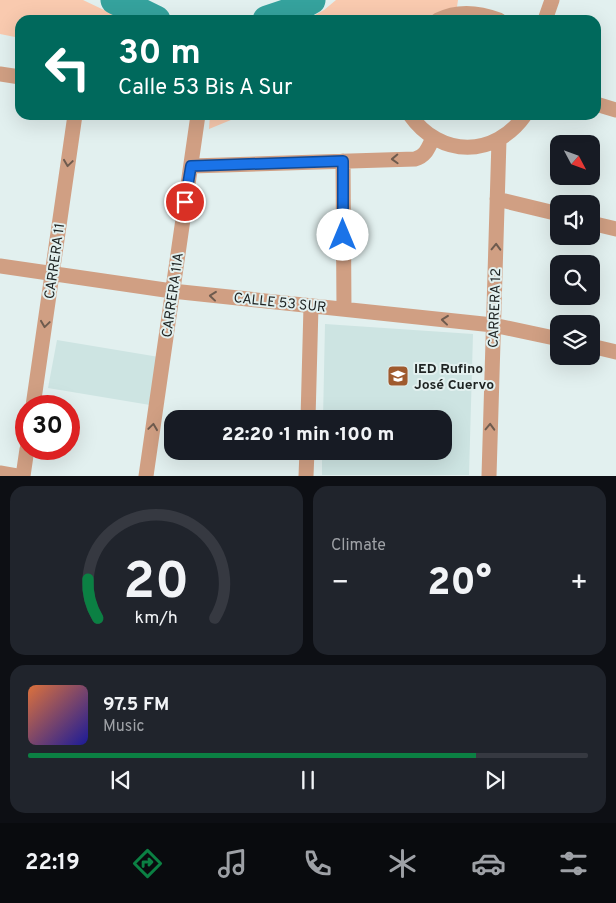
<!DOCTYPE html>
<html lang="en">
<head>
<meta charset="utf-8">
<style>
  :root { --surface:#171b24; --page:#20242c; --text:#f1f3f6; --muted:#9ea1a6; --line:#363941; --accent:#0b8043 }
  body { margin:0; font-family:Overpass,sans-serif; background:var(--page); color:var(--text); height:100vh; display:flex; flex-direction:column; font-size:19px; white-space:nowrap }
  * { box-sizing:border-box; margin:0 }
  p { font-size:16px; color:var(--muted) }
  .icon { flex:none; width:28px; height:28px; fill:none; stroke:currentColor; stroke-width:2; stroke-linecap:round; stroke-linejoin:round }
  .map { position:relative; height:476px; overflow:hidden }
  .sheet { display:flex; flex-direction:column; gap:10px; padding:10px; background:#0d0f14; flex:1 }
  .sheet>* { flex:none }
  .guide { position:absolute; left:15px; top:15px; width:586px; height:105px; border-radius:15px; box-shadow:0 5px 20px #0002; background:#00695c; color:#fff; overflow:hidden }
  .needle { width:32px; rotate:131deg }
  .fabs { position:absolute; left:550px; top:135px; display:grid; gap:10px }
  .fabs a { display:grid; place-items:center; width:50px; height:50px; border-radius:10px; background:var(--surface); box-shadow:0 5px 20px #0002; font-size:25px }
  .speed { position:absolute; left:15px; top:395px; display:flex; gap:10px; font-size:25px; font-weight:700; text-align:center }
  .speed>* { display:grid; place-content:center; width:65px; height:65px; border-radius:50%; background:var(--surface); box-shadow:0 5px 20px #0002; line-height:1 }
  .speed .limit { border:8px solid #d22; background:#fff; color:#111 }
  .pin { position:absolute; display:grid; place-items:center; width:42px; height:42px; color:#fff; margin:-21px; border:2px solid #fff; border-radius:50%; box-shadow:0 1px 5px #0007 }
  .me { position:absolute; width:55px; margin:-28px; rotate:0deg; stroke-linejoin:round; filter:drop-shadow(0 0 4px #0008) }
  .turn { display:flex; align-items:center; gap:18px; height:105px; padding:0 20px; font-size:22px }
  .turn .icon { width:65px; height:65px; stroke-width:2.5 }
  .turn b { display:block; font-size:35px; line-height:42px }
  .big { font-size:38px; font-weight:800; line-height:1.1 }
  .sheet .tile { flex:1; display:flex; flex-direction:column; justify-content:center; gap:8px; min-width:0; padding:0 18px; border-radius:15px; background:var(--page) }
  .sheet .dial { align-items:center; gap:0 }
  .dial svg { height:130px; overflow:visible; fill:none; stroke:var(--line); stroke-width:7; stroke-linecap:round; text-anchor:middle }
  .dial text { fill:var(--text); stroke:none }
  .song { display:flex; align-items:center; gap:15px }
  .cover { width:60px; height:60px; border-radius:8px; background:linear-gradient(135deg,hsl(20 70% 55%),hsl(240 70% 35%)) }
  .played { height:5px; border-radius:2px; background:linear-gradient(90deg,var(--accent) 80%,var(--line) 80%) }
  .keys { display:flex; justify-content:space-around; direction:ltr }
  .heat { display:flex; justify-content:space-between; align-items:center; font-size:28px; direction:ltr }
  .sheet .tiles { flex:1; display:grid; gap:10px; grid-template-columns:1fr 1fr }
  .tile:last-child { grid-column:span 2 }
  .trip { position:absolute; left:164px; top:410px; width:288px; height:50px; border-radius:15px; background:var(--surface); box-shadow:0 5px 20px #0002; font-weight:800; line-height:50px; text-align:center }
  .tabs { display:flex; height:80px; justify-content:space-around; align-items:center; background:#090b0e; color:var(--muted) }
  .tabs .icon { width:35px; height:35px }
  .tabs .on { color:var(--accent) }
  .tabs b { font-size:22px; color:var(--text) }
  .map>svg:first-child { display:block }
  .built { fill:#cde4e2 }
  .green { fill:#f9caaf }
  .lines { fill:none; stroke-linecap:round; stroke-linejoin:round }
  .river { stroke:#35a29d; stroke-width:29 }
  .minor { stroke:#d09f83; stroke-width:15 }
  .oneway { stroke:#6e5b4e }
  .route-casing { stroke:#114b97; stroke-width:12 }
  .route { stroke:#1a73e8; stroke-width:9 }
  .labels { text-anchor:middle; stroke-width:4; stroke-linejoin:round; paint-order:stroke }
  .street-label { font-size:14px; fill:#1e2322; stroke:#e2f0ef }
  .poi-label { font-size:14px; font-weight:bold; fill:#1e2322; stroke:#e2f0ef; text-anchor:start }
</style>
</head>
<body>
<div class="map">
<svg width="616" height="476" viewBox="0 0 616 476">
  <rect width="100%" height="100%" fill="#e2f0ef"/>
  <path class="built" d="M325,324L473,334L469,475H322V451H442V419H323Z
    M57,340L159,357L150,405L48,388Z"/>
  <path class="green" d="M0,0H83L125,20H20V38L0,34Z
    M336,0H458L457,7L437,13L424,20H306L324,10Z
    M210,115H243L209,129Z"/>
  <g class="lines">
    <path class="river" d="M115,0L156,20
      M267,20L288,13L311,0"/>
    <path class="minor" d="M438,20C458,10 478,12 499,20
      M545,20L552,0
      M0,74L20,77
      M596,104L616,110
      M410,115C440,158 495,158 525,115
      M343,161L344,309
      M191,166L415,159C426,156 428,148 433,138
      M497,199L559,214
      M591,223L616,229
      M0,266L172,291L493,325L559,339
      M591,346L616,352
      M33,406L75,115
      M308,419L311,306
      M0,473L17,476
      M23,476L27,449
      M146,476L198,115
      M306,476L307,451
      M489,476L499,140"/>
  </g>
  <defs><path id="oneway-chevron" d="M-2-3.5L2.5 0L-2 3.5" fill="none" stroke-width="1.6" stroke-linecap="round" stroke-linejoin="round" transform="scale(1.25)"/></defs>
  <g class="oneway">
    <use href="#oneway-chevron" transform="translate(395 159) rotate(178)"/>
    <use href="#oneway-chevron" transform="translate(68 163) rotate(98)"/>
    <use href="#oneway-chevron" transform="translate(496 247) rotate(-88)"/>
    <use href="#oneway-chevron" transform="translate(213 296) rotate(-174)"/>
    <use href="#oneway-chevron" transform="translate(445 320) rotate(-174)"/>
    <use href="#oneway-chevron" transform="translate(45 324) rotate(98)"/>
    <use href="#oneway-chevron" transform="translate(153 427) rotate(-82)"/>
    <use href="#oneway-chevron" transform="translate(490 427) rotate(-88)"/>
  </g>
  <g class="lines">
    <g class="route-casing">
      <path id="route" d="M185,202L191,166L343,161V235"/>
    </g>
    <use href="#route" class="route"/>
  </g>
  <defs>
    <g id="school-square" transform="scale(1.125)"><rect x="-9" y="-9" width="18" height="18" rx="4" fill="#9f5a2e" stroke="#e2f0ef"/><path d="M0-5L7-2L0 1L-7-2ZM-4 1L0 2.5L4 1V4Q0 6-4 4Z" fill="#fff"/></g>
  </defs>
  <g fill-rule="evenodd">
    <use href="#school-square" x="398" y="376"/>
  </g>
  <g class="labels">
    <g class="street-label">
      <text transform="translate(54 261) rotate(-82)" y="5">CARRERA 11</text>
      <text transform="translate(172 295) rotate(-82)" y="5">CARRERA 11A</text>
      <text transform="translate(280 302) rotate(6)" y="5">CALLE 53 SUR</text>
      <text transform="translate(494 308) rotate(-88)" y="5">CARRERA 12</text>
    </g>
    <g class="poi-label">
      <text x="414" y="373">IED Rufino<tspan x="414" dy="16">José Cuervo</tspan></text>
    </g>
  </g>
</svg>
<div class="fabs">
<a><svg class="needle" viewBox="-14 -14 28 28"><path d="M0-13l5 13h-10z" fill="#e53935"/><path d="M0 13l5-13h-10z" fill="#9ea1a6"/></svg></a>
<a><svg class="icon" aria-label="sound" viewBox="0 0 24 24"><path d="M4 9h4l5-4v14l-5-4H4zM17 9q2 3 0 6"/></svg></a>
<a><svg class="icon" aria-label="search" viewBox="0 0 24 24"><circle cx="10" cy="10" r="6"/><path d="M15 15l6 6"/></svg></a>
<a><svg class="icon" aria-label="layers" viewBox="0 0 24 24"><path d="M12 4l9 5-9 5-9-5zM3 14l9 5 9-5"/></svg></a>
</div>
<div class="speed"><div class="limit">30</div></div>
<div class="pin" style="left:185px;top:202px;background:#d93025"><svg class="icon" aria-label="arrive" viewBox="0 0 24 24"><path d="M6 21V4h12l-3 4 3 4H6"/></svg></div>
<svg class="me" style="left:343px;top:235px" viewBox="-20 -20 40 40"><circle r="19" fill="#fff"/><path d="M0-13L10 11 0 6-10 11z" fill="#1a73e8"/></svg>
<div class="trip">22:20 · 1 min · 100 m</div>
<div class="guide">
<div class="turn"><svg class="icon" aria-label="left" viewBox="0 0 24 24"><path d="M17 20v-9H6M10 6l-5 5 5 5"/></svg><div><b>30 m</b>Calle 53 Bis A Sur</div></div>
</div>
</div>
<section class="sheet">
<div class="tiles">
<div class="tile dial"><svg viewBox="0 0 100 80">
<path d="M14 69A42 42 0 1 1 86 69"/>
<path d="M14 69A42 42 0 0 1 8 45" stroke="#0b8043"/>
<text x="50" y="56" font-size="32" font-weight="700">20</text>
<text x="50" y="72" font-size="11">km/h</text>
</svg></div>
<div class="tile"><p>Climate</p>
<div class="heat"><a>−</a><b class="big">20°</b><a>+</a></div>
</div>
<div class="tile">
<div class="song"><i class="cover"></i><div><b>97.5 FM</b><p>Music</p></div></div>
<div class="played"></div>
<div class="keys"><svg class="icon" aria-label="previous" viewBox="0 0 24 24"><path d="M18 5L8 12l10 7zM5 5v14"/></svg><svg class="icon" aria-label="pause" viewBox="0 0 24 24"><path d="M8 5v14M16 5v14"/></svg><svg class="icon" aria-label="next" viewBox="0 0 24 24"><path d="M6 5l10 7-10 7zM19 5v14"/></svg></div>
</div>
</div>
</section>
<nav class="tabs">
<b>22:19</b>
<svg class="icon on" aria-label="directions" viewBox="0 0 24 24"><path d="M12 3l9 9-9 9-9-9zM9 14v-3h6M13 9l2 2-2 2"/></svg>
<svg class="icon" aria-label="music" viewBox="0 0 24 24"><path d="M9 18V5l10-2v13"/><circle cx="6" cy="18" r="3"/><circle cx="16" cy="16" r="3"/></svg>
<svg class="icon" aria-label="phone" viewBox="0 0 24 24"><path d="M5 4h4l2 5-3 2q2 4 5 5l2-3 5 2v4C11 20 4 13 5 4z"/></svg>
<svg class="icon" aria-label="climate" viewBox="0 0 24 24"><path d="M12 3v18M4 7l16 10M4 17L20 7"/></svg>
<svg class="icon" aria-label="car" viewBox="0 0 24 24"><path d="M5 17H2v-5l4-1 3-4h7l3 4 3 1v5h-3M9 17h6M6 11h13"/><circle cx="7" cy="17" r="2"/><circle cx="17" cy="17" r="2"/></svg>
<svg class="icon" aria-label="filters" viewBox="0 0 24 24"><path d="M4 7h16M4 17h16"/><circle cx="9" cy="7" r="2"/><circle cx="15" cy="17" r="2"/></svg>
</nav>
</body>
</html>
